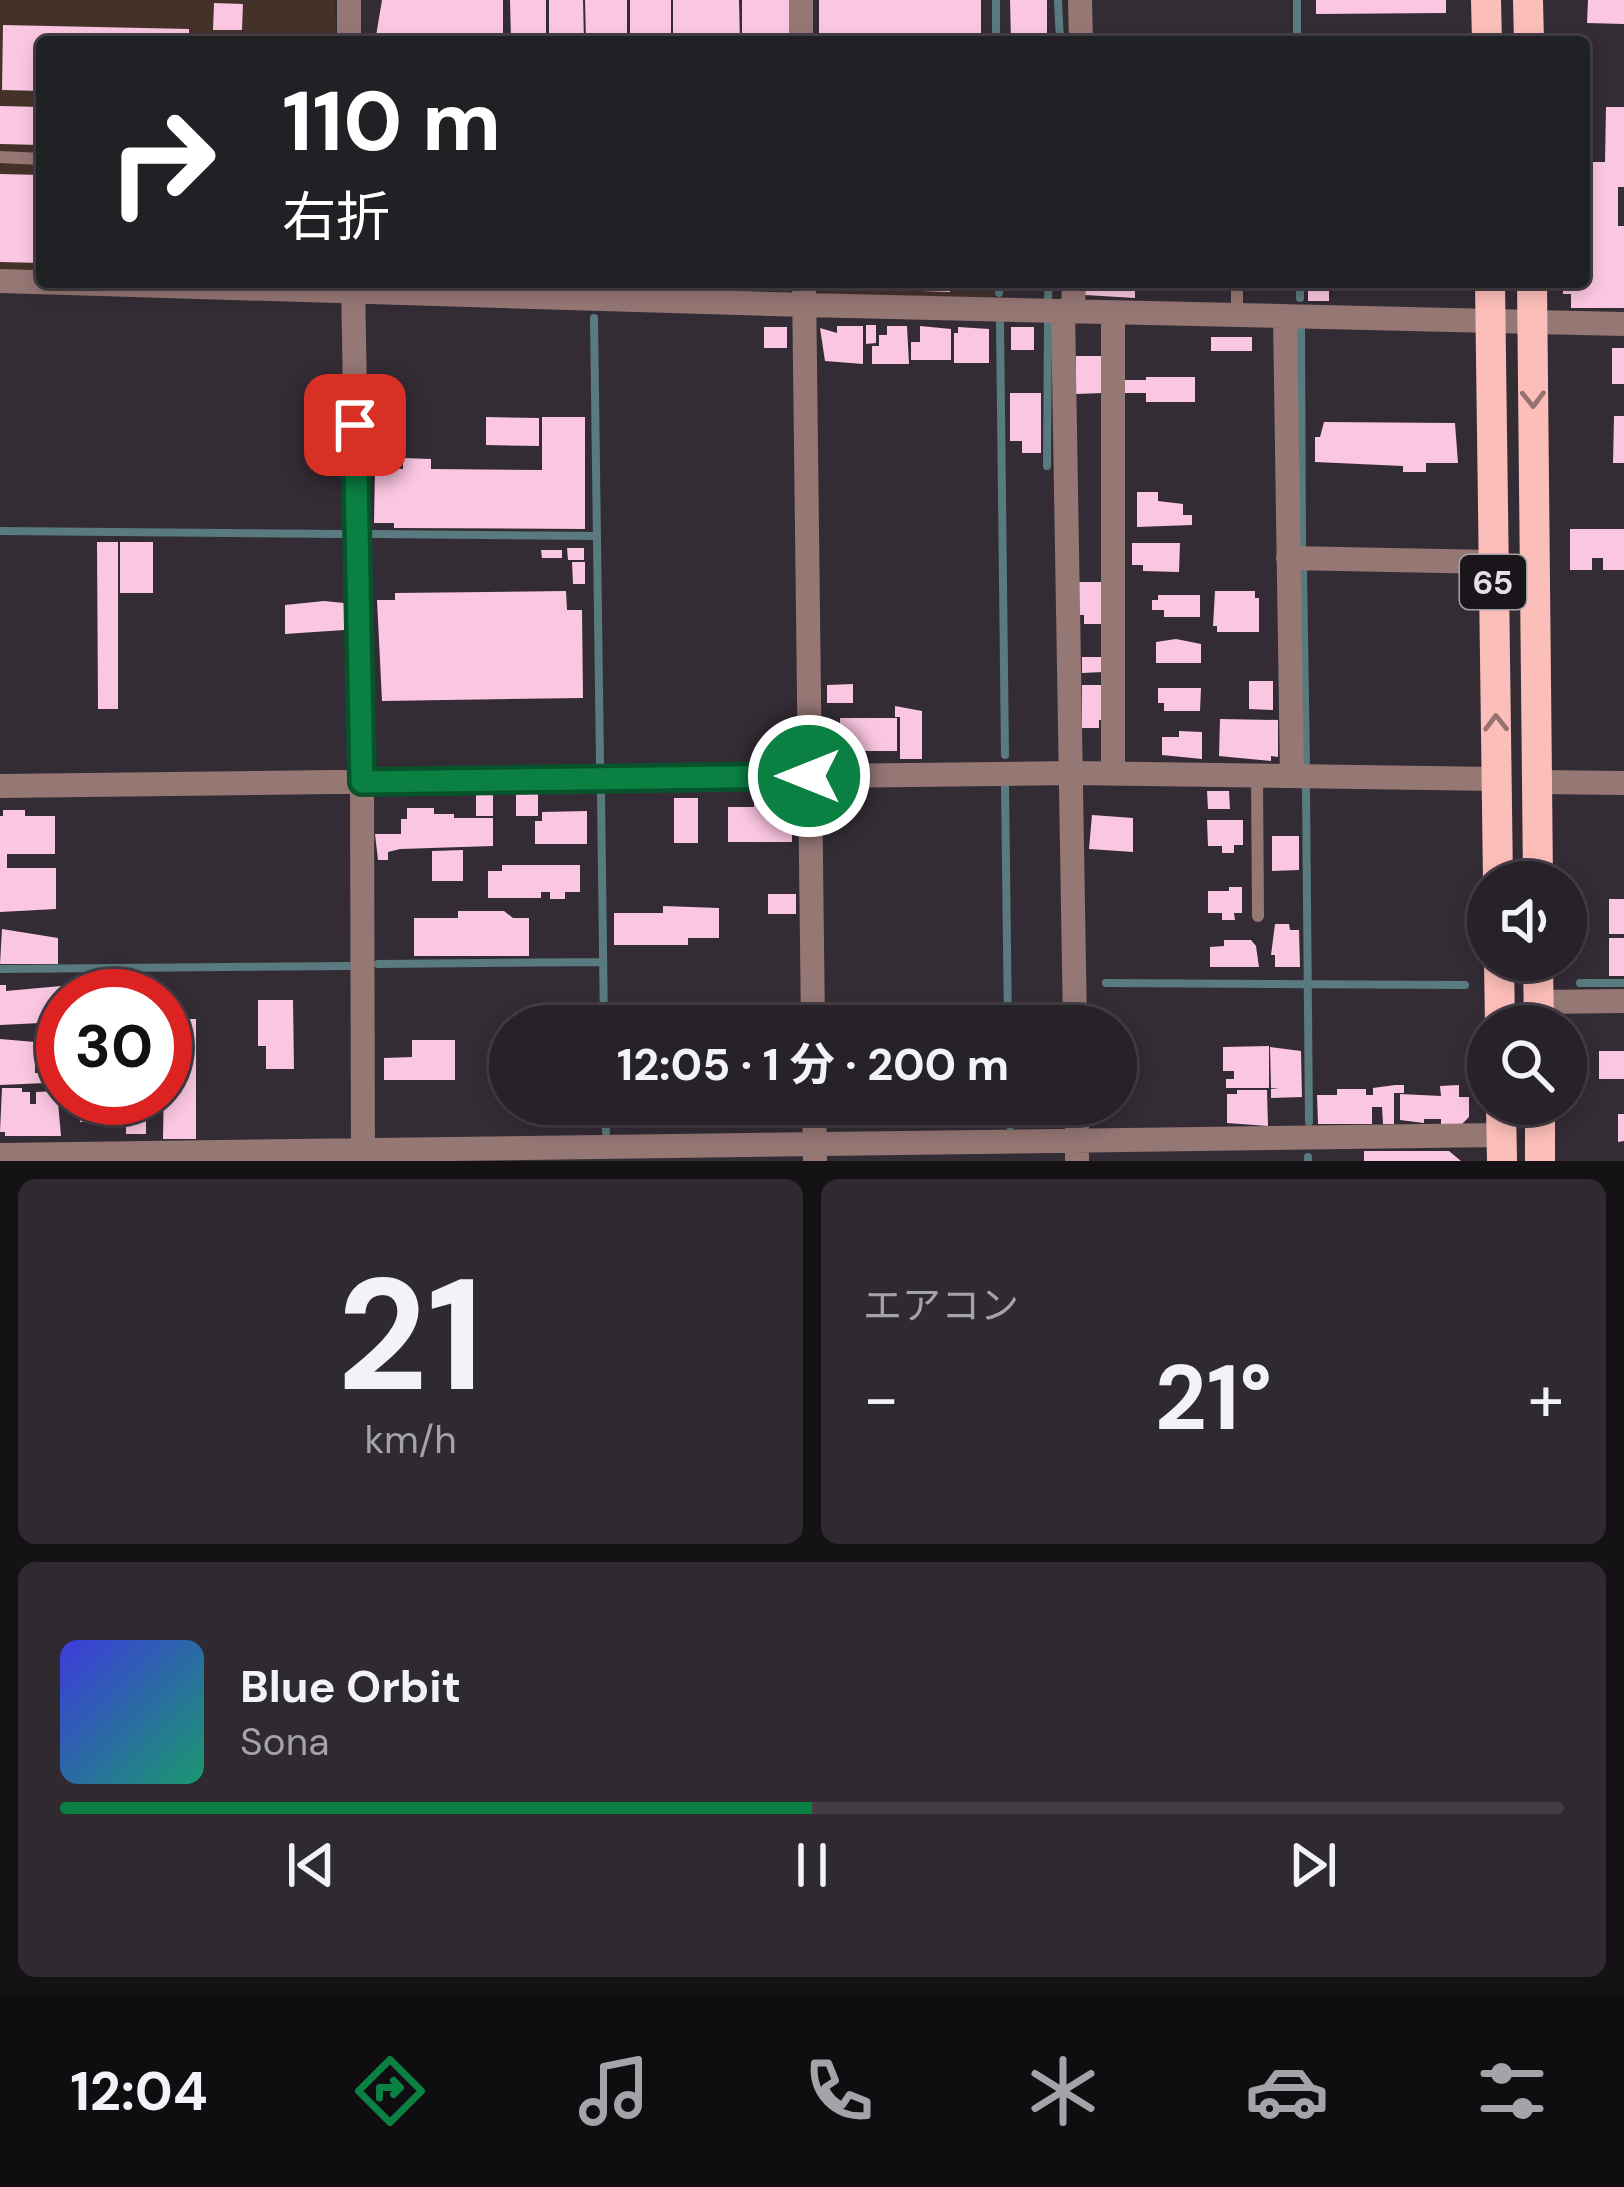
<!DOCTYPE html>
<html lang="ja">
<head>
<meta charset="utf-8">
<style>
  :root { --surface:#272128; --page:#2f2930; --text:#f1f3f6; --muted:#a4a3a8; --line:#433e45; --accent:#0b8043 }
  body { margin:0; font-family:"DM Sans","Noto Sans JP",sans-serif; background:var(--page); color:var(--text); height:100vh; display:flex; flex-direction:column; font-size:45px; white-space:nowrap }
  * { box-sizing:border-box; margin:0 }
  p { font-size:39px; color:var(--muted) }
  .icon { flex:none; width:66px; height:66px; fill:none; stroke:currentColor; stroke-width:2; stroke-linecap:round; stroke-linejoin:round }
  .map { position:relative; height:1161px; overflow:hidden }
  .panel { display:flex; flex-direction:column; gap:18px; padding:18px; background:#151216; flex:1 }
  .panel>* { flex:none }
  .banner { position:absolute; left:36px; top:36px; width:1554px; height:252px; border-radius:12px; box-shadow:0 6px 18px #0003,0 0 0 3px var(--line); background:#202124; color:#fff; overflow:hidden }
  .tools { position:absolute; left:1467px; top:861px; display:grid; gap:24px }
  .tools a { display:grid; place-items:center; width:120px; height:120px; border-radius:50%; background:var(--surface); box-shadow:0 6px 18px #0003,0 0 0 3px var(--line); font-size:60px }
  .speed { position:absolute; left:36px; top:969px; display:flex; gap:24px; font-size:60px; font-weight:700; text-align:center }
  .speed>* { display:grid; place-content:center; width:156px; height:156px; border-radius:50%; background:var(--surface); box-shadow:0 6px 18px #0003,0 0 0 3px var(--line); line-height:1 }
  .speed .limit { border:18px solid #d22; background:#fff; color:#111 }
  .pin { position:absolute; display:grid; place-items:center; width:102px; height:102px; color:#fff; margin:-51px; border-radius:24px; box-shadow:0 6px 18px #0006 }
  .me { position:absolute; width:132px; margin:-66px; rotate:270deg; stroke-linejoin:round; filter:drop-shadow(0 0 9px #0008) }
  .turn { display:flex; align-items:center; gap:42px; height:252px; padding:0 48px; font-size:54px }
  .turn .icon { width:156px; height:156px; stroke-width:2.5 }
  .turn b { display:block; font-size:84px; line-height:102px }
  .big { font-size:90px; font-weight:700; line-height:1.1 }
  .panel .card { flex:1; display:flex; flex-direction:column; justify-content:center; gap:18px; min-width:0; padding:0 42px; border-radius:18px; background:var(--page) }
  .panel .dial { align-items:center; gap:0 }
  .dial b { font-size:156px; line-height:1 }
  .song { display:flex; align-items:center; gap:36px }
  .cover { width:144px; height:144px; border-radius:18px; background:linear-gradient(135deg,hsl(240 70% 55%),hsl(160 70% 35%)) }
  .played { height:12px; border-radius:6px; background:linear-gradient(90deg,var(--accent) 50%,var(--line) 50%) }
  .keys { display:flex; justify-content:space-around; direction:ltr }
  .heat { display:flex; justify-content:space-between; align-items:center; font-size:66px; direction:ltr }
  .panel .tiles { flex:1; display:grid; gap:18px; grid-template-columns:1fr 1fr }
  .card:last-child { grid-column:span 2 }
  .trip { position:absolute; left:489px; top:1005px; width:648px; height:120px; border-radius:60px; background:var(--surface); box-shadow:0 6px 18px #0003,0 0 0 3px var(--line); font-weight:700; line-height:120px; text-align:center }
  .menu { display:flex; height:192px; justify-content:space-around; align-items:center; background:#100d10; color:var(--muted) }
  .menu .icon { width:84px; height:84px }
  .menu .selected { color:var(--accent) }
  .menu b { font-size:54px; color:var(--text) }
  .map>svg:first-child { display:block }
  .industrial { fill:#44322a }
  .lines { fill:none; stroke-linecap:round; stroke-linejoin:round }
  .stream { stroke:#597a7e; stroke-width:8 }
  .building { fill:#fbc6e1 }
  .service { stroke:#957774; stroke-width:12 }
  .minor { stroke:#957774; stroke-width:24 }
  .primary { stroke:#fcbeb9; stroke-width:30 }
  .oneway { stroke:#967271 }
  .route-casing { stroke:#07532c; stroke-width:30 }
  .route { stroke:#0b8043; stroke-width:21 }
  .labels { text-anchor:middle; stroke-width:12; stroke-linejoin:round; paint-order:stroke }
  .shield { fill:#19151a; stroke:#a7a2a8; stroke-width:3 }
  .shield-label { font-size:33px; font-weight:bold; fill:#e4dfe5 }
</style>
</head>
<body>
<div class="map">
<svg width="1624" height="1161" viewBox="0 0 1624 1161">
  <rect width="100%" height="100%" fill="#342c35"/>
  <path class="industrial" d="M0,0H335L336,42H42V273L0,271Z
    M368,282H792V289L787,294Z
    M816,282H994V298L827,295Z"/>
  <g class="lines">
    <path class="stream" d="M996,0V42
      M1058,0L1060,42
      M1297,0V42
      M999,282V293
      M1300,282V298
      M1048,298L1049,282
      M594,318L600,763
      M1000,323L1005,755
      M1301,329L1302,545
      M1047,466L1048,322
      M0,531L341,534
      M373,534L597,536
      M1303,569L1306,765
      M1005,785L1008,1026
      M1306,789L1309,1122
      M601,794L604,1026
      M378,964L603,962
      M0,969L349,966
      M1106,983L1465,985
      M1580,983H1624
      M605,1104L606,1132
      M1009,1104L1010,1126
      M1308,1157V1161"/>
  </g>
  <path class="building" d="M382,0H503V42H375Z
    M510,0H546V42H511Z
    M549,0H583L584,42H549Z
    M585,0H627V42H586Z
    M630,0H671V42H630Z
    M673,0H739L740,42H673Z
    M742,0H789V42H742Z
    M819,0H981V42H819Z
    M1010,0H1047V42H1011Z
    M1316,0H1446V13L1316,14Z
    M1588,0H1624V24L1587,23Z
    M214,3L243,4L242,30H213Z
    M3,25L189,29V42H42V91L2,90Z
    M1420,33V37H1453V42H1339V34Z
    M273,35L322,36V42H273Z
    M0,106L42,107V145L0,144Z
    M1606,107H1624V187H1618V226H1624V308H1571V294H1563V282H1584V162H1605Z
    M0,174L42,175V263L0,262Z
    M865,282H950V292L864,289Z
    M1085,282H1135V298L1085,295Z
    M1200,282H1225V289H1200Z
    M1250,282H1280V289H1250Z
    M1308,282H1329V301H1308Z
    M866,325H876V343L866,344Z
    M837,326H863V364L825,361L820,328L837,333Z
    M887,326H907L909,364H872V346H879V335H887Z
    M920,326L951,329V360H911V342H920Z
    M764,327H787V348H764Z
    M958,327L989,329V363H954V333H958Z
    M1011,327H1034V350H1011Z
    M1211,337H1252V351H1211Z
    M1612,348H1624V384H1612Z
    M1076,356H1103V393L1076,394Z
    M1146,377H1195V402H1146V393H1122V380H1146Z
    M1010,393H1041V453H1022V441H1010Z
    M1614,416H1624V463H1613Z
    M486,417L539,418V446L486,445Z
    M542,417H585V529L394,528V523H374L375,469H403V458L431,459V469L542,470Z
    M1324,422L1455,423L1458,463H1426V472H1403V466L1315,462V437H1320Z
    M1137,492H1158V501L1183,504V515H1192V525L1137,527Z
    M1570,529H1624V570H1603V558H1592V570H1570Z
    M97,542H118V709H98Z
    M120,542H153V593H120Z
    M1132,543H1180L1179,572L1143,571V565H1132Z
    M567,548H584V560H568Z
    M541,550H562V558H542Z
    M572,562H585V584H573Z
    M1079,582H1103V624H1084V615H1079Z
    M566,591L567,610H582L583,698L382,701L377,600H395V593Z
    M1215,591H1255V598H1259V632H1217V626H1213Z
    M1158,595H1200V617H1164V610H1152V600H1158Z
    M324,601L344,603V630L285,634V605Z
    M1176,639L1201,644V663H1156V642Z
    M1082,657H1103V672L1082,673Z
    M1249,681H1273V710L1249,709Z
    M853,684V703H827V685Z
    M1082,685H1102L1106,720H1099V728H1082Z
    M1158,688H1201L1200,711H1164V703H1158Z
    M895,706L922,711V759H900V717H895Z
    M840,718H897V751H840V747H828V731H840Z
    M1220,719L1278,720V757L1271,756V761L1219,756Z
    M1179,731L1202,732V759L1162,755V737H1179Z
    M1207,791H1229L1230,809H1208Z
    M476,792H493V816H476Z
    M516,792H538V816H516Z
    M674,798H698V843H674Z
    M754,803H792V842H728V807H754Z
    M407,808H434V814H454V818H493V846L400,849L388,852V860H378L375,834H401V819H407Z
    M3,810H25V816H55V854H7V868H56V909L0,912V816H3Z
    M587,811V844H535V821H542V812Z
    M1092,815L1133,818V852L1089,849Z
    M1207,820H1243V845H1234V853H1222V846H1208Z
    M1272,836H1299V870L1272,871Z
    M463,850V881H432V851Z
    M502,865H580V892H565V899H550V892H541V898H488V871H502Z
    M1229,887H1242V913H1234L1235,920H1222V913H1208V891H1229Z
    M768,894H796V914H768Z
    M1609,899H1624V934H1609Z
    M663,906L719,908V938H688V945H614V913H663Z
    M458,911H504L513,918H529V956H414V918H458Z
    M1275,924H1289L1290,930H1299L1300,967H1275V955H1271Z
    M2,929L58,938V964H0Z
    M1609,938H1624V976H1609Z
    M1224,940H1251L1256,946L1259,967H1210V947L1224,946Z
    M0,985H6V991L61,986V1022L0,1025Z
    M258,1000H293L294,1069H266V1046H258Z
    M165,1019H196V1139H163Z
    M0,1039L35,1042V1073H46V1083L0,1085Z
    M412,1040H455V1080H384V1058L412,1057Z
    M1269,1046V1088H1226V1079H1234V1071H1223V1047Z
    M1270,1047L1301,1051L1302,1097L1271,1098V1089H1279L1271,1088Z
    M1599,1051H1624V1079H1599Z
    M48,1057H61V1082H48Z
    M1395,1085H1404V1093H1394V1124H1383L1382,1107H1372V1124H1318L1317,1095H1337V1089H1366V1095H1373V1088Z
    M1459,1085V1097H1469V1117L1462,1124H1441V1119H1424V1123L1400,1120V1094L1441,1096L1440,1086Z
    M2,1088H22V1092H30V1104H36V1092L57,1091L61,1136H5V1132H0Z
    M1237,1090H1267L1268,1126L1227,1123V1094H1237Z
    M80,1098H120V1122H80Z
    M126,1113H146V1134H126Z
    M676,1114H702V1123H676Z
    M1618,1114H1624V1141L1618,1142Z
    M1364,1151H1449L1461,1161H1364Z"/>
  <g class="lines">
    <path class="service" d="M0,157L42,159
      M1237,282V315
      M1257,776L1258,916"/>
    <path class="minor" d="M349,0V42
      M801,0V42
      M1080,0L1081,42
      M0,281L805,305L1624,324
      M353,282L362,782L363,1161
      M804,282L813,1026
      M1063,311L1075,1026
      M1073,312L1074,282
      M1113,313V774
      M1285,317L1292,776
      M1288,558L1493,562
      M1537,782L1624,783
      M0,786L1072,773L1497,779
      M1539,1002L1624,1001
      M814,1104L815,1159
      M1077,1104V1161
      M0,1155L1501,1135"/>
    <path class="primary" d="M1486,0L1487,42
      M1528,0L1529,42
      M1490,282L1498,882
      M1532,282L1538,882
      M1499,960L1500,1026
      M1538,960L1539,1026
      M1501,1104L1502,1161
      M1540,1104V1161"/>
  </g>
  <defs><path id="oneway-chevron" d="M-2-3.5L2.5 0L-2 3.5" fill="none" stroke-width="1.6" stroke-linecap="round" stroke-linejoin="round" transform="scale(3)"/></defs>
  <g class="oneway">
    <use href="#oneway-chevron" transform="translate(1533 399) rotate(89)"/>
    <use href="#oneway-chevron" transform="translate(1496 723) rotate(-91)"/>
  </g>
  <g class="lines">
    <g class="route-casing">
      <path id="route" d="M355,425L362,782L809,776"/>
    </g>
    <use href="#route" class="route"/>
  </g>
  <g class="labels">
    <rect class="shield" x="1460" y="555" width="66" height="54" rx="9"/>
    <g class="shield-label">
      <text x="1493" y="594">65</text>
    </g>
  </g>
</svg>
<div class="tools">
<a><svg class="icon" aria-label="sound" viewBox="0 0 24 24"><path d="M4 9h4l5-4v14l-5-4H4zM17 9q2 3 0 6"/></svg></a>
<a><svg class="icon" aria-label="search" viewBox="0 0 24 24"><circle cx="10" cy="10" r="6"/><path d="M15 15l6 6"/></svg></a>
</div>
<div class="speed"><div class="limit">30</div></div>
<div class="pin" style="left:355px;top:425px;background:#d93025"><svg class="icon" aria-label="arrive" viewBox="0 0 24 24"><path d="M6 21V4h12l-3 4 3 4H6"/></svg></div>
<svg class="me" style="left:809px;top:776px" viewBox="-20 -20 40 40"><circle r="17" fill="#0b8043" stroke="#fff" stroke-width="3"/><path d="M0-11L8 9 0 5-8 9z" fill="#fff"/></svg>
<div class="trip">12:05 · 1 分 · 200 m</div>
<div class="banner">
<div class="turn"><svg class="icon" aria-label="right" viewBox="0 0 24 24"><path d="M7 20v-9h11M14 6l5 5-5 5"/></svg><div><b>110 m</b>右折</div></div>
</div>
</div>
<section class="panel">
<div class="tiles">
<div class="card dial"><b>21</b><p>km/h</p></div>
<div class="card"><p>エアコン</p>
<div class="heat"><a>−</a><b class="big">21°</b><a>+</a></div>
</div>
<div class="card">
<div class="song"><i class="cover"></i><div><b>Blue Orbit</b><p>Sona</p></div></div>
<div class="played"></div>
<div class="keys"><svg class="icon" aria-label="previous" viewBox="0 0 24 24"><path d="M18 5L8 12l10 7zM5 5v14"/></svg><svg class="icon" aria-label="pause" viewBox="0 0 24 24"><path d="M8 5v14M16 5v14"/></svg><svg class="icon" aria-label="next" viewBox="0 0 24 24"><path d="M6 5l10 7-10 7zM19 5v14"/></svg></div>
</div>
</div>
</section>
<nav class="menu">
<b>12:04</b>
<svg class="icon selected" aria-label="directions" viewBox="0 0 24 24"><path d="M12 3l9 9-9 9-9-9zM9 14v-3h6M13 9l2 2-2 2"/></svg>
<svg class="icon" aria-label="music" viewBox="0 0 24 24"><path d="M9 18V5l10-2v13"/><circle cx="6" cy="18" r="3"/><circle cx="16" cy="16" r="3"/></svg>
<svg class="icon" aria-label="phone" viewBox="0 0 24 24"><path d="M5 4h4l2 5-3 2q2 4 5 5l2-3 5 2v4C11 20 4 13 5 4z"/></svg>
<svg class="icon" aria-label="climate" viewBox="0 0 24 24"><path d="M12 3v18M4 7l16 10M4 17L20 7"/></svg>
<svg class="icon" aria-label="car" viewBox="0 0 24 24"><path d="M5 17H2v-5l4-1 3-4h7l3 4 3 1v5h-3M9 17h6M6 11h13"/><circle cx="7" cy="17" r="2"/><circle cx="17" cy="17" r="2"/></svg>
<svg class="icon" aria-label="filters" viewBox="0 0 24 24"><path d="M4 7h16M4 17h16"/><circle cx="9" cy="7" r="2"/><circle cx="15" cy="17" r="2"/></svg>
</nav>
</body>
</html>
